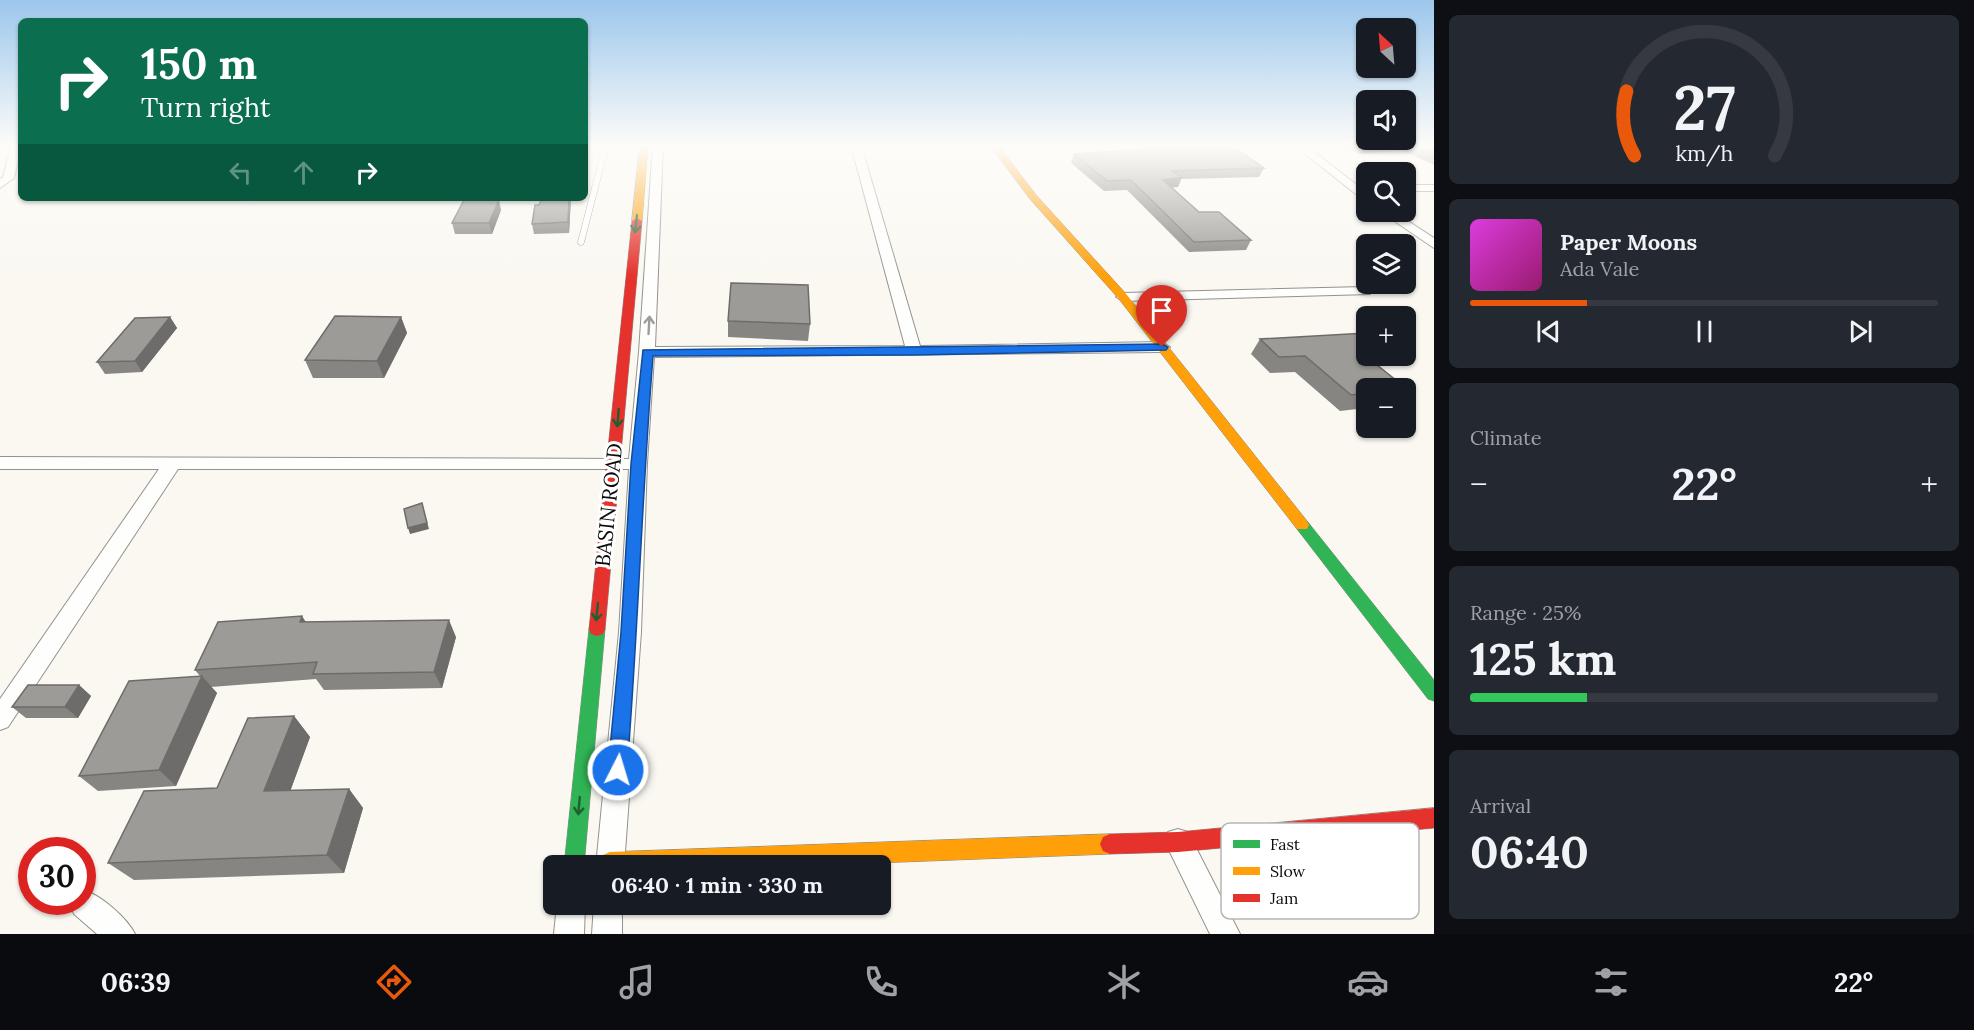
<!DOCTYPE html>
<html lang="en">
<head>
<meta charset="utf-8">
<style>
  :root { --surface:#171b24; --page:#242831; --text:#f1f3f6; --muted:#9ea1a6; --line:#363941; --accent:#ea580c }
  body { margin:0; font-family:Lora,serif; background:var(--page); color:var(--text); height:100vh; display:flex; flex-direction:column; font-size:22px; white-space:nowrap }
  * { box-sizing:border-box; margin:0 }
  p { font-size:20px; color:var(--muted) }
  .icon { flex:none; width:33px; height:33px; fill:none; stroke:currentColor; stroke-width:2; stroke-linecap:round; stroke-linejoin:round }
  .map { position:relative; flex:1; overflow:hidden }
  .drawer { display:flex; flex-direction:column; gap:15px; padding:15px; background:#0d0f14; width:540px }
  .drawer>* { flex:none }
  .hud { position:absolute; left:18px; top:18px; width:570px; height:183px; border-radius:9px; box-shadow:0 2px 4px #0004; background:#0b6e4f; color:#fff; overflow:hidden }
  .needle { width:39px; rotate:334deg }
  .controls { position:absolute; left:1356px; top:18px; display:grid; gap:12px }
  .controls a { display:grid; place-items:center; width:60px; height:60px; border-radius:9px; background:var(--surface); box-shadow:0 2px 4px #0004; font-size:30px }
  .speed { position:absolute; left:18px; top:837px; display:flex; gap:12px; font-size:30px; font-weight:700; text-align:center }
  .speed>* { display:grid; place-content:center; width:78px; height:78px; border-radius:50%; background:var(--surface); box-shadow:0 2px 4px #0004; line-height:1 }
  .speed .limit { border:9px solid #d22; background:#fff; color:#111 }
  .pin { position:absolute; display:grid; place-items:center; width:51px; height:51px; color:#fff; margin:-62px -26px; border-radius:50% 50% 50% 0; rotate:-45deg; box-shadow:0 0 6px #0007 }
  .pin .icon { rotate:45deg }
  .me { position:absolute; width:66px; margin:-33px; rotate:5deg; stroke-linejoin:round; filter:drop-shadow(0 0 4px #0008) }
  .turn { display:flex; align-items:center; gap:21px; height:126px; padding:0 24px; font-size:27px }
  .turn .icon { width:78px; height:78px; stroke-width:2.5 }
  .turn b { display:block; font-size:42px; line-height:51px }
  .lanes { display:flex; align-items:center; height:57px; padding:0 24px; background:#0003; justify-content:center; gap:30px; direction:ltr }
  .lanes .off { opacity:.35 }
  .big { font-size:45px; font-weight:800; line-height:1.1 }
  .drawer .tile { flex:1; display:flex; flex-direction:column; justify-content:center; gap:9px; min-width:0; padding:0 21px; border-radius:9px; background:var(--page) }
  .drawer .dial { align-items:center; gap:0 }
  .dial svg { height:156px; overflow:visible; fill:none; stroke:var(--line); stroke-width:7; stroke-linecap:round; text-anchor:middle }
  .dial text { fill:var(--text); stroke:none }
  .song { display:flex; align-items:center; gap:18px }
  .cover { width:72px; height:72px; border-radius:9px; background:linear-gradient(135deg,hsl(300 70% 55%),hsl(320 70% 35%)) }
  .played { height:6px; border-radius:3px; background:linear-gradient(90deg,var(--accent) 25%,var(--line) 25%) }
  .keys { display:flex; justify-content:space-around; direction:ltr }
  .heat { display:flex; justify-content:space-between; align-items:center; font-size:33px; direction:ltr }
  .charge { height:9px; border-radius:4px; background:linear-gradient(90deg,#34c759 25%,var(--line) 0) }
  .trip { position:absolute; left:543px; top:855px; width:348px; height:60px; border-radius:9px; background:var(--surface); box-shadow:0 2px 4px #0004; font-weight:800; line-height:60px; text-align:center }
  .menu { display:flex; height:96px; justify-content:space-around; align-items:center; background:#090b0e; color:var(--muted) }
  .menu .icon { width:42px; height:42px }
  .menu .active { color:var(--accent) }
  .menu b { font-size:27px; color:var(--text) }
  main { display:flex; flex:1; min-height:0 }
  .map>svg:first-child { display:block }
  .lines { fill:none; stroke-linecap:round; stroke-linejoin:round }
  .lane-casing { stroke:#93928f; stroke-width:7 }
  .street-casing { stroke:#93928f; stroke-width:2 }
  .fast-casing { stroke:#8a8986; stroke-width:1 }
  .slow-casing { stroke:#8a8986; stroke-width:1 }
  .jam-casing { stroke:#8a8986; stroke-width:1 }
  .lane { stroke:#fefefd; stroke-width:6 }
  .street { fill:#fefefd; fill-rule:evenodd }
  .fast { fill:#30b455; fill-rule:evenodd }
  .slow { fill:#ff9f0a; fill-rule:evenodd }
  .jam { fill:#e5322d; fill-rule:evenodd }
  .wall { fill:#878582 }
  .shaded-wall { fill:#6e6c6a }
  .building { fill:#9d9b97; stroke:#6e6c6a; stroke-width:1.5 }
  .oneway { stroke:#1e6030 }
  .oneway2 { stroke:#9d9d9d }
  .route { fill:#1a73e8; stroke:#114b97; stroke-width:1.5 }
  .labels { text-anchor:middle; stroke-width:6; stroke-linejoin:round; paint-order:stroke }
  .street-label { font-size:21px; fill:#0c0c0c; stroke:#fff }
  .key { fill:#fff; stroke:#b6b6b6; stroke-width:1.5 }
  .key-label { font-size:16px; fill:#0c0c0c }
</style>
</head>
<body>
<main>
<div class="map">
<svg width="1434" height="934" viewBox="0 0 1434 934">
  <rect width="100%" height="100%" fill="#faf8f1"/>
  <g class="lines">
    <g class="lane-casing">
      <path id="lane" d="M581,242L606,145"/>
    </g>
    <g class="street-casing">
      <path id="street" d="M11,145H21L14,178L0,188V179L3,177Z
        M653,145H663L655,347L905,346L851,145H861L920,346L1162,342L1170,347L1162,352L654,357L647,463L641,632L624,866H596L619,632L629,469H178L8,727L0,730V699L159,469H0V457L629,459L639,352Z
        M1294,145H1305L1366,192V200L1362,199Z
        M1406,185H1434V191H1406Z
        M1381,212H1394L1434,238V248Z
        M1365,287L1370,288L1372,291L1370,294L1123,301L1116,297L1123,293Z
        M1178,829L1188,832L1240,934H1210L1165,842L1168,832Z
        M82,890C99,893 128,919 135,934H97L74,914L70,904L71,902H82Z
        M557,904H585L584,934H554Z
        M594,904H622V934H592Z"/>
    </g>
    <g class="fast-casing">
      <path id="fast" d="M1302,520L1307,521L1434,680V701L1428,699L1297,529L1295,525L1297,521Z
        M597,622L603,624L605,629L584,866H564L589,629L591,624Z"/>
    </g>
    <g class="slow-casing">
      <path id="slow" d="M640,145H648L642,221L637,224L632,221Z
        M990,145H998L1036,195L1127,295L1307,521L1309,525L1307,529H1297L1119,299L1030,199Z
        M1110,834L1117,837L1120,844L1117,851L1110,854L797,866H601L600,862L603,855L610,852Z"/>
    </g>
    <g class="jam-casing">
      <path id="jam" d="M637,218L642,221L605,629L603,634L597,636L591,634L589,629L632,221Z
        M1434,808V828L1178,852L1110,854L1103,851L1100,844L1103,837L1110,834L1178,832Z"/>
    </g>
    <use href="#lane" class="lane"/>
    <use href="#street" class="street"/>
    <use href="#fast" class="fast"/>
    <use href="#slow" class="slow"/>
    <use href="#jam" class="jam"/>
  </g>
  <path class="wall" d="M1154,145L1264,168L1259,177L1181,179L1178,187H1172L1199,212L1251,240L1246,250L1189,252L1127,190L1104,191L1071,163L1074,154L1153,149Z
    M1339,145H1434V165L1402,150L1359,154Z
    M571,198L569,233L534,234L532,224L539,205Z
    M496,200L501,210L492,234H455L452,223Z
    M170,317L177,328L142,372L105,374L97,362Z
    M401,317L407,333L384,378H313L305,360Z
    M728,321L810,324L808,341L728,337Z
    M1366,333V356H1387L1379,366L1407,389L1406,391V388H1366V408L1340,411L1295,372L1270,373L1251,354L1260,339Z
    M306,622L456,637L442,688L324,690L316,679L211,687L217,693L176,786L98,791L79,776L200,676L195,670Z
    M79,685L91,696L78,718H26L12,707Z
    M294,716L310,737L290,791L349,789L363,808L344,873L134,880L108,863L217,788Z"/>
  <path class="shaded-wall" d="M1374,145H1405L1402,150L1359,154L1364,146Z
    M1182,177L1178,187L1159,189L1163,180Z
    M569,198H571L569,233L568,222Z
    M499,200L501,210L492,234L489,223Z
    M170,317L177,328L142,372L135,361Z
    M401,317L407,333L384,378L377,361Z
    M422,503L429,529L410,534L408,528Z
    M302,616L313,633L300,622Z
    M449,620L456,637L442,688L434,672Z
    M202,676L217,693L176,786L159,770Z
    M79,685L91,696L78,718L65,707Z
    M294,716L310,737L283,811L264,791Z
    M349,789L363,808L344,873L327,855Z"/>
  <path class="building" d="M1155,145H1231L1264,168L1172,171L1182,177L1163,180L1199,212H1219L1251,240L1194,242L1131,180L1107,181L1074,154L1159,148Z
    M1415,145H1434V154Z
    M465,198H490L489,200H499L489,223H452Z
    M542,198H569L568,222L532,224L535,205H539Z
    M731,283L808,285L810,324L728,321Z
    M335,316L401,317L377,361L305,360Z
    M170,317L135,361L97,362L135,318Z
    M1366,333V353H1362L1407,389L1366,388V393L1351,395L1305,356L1279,357L1260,339Z
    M422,503L427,523L408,528L404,509Z
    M302,616L300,622L449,620L434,672L313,674L317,662L195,670L218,622Z
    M202,676L159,770L79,776L129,681Z
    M28,685H79L65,707H12Z
    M294,716L264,791L349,789L327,855L108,863L144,791L217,788L248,718Z"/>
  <defs><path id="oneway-shaft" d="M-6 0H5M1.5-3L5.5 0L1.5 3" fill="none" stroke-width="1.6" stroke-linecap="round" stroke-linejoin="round" transform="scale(1.5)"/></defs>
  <g class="oneway">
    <use href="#oneway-shaft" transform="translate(636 224) rotate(96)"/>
    <use href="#oneway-shaft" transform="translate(618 418) rotate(95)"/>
    <use href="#oneway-shaft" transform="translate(597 612) rotate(96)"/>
    <use href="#oneway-shaft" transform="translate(579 806) rotate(95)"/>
  </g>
  <use class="oneway2" href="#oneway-shaft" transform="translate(649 325) rotate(-87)"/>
  <linearGradient id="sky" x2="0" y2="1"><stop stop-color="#9cc7ec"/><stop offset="0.53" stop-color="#fdfcf9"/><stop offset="1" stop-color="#fdfcf9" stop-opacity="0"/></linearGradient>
  <rect width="1434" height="276" fill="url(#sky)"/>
  <path class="route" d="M1162,344L1168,347L1166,350L914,355L653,356C642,494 638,632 627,770L625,776L618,779L611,776L608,770L621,632L631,464L643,350Z"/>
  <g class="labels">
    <g class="street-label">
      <text transform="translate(609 505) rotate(-84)" y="7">BASIN ROAD</text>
    </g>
  </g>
  <rect x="1221" y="823" width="198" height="96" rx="9" class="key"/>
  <rect x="1233" y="840" width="27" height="8" fill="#30b455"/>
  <rect x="1233" y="867" width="27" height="8" fill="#ff9f0a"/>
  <rect x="1233" y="894" width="27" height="8" fill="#e5322d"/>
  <g class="key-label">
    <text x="1270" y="850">Fast</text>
    <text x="1270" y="877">Slow</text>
    <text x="1270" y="904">Jam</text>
  </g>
</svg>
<div class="controls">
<a><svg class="needle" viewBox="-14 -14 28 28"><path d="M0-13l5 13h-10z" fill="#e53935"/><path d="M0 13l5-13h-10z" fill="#9ea1a6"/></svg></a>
<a><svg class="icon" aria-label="sound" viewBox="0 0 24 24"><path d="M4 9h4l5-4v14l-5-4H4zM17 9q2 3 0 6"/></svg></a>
<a><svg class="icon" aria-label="search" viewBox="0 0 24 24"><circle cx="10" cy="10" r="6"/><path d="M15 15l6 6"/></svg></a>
<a><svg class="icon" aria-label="layers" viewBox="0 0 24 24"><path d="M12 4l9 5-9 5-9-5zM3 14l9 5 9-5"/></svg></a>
<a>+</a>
<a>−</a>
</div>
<div class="speed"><div class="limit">30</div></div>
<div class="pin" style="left:1162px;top:347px;background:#d93025"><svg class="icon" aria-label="arrive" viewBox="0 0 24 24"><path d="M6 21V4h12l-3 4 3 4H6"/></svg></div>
<svg class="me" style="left:618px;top:770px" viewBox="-20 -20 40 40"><circle r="17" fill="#1a73e8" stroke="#fff" stroke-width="3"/><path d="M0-11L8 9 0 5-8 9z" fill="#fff"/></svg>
<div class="trip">06:40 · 1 min · 330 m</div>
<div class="hud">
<div class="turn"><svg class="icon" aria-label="right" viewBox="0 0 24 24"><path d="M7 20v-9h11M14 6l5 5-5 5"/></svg><div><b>150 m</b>Turn right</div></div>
<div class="lanes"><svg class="icon off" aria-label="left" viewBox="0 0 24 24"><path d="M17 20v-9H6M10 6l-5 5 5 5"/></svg><svg class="icon off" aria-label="ahead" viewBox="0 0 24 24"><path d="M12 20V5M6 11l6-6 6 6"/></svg><svg class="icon" aria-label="right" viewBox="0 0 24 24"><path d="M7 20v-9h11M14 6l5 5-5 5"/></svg></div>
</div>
</div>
<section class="drawer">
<div class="tile dial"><svg viewBox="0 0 100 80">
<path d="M14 69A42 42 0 1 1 86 69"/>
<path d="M14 69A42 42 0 0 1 10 36" stroke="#ea580c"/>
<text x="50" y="56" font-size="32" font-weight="700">27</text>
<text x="50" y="72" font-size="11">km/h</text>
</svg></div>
<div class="tile">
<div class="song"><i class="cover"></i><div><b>Paper Moons</b><p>Ada Vale</p></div></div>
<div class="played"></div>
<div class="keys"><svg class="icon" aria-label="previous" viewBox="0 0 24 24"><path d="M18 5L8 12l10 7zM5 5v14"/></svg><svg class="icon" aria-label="pause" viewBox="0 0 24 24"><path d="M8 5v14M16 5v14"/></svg><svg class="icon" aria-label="next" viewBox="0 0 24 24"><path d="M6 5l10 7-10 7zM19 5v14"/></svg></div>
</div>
<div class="tile"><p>Climate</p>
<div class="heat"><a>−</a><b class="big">22°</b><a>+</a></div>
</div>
<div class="tile"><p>Range · 25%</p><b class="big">125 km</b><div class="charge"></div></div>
<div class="tile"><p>Arrival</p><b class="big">06:40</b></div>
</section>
</main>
<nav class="menu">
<b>06:39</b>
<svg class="icon active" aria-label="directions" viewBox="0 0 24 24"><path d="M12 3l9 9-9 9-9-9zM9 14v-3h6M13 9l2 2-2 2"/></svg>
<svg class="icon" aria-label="music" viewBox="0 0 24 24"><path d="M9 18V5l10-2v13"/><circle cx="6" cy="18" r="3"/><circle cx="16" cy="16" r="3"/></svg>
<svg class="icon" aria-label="phone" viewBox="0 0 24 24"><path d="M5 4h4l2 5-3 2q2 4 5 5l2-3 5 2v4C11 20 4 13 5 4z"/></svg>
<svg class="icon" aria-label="climate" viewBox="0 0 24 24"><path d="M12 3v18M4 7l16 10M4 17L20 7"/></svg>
<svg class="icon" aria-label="car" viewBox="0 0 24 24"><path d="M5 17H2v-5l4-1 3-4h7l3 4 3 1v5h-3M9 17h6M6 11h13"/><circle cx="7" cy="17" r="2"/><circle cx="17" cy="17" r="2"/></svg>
<svg class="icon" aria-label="filters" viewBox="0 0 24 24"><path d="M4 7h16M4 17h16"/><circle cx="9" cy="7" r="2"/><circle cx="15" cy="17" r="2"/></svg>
<b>22°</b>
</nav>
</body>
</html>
